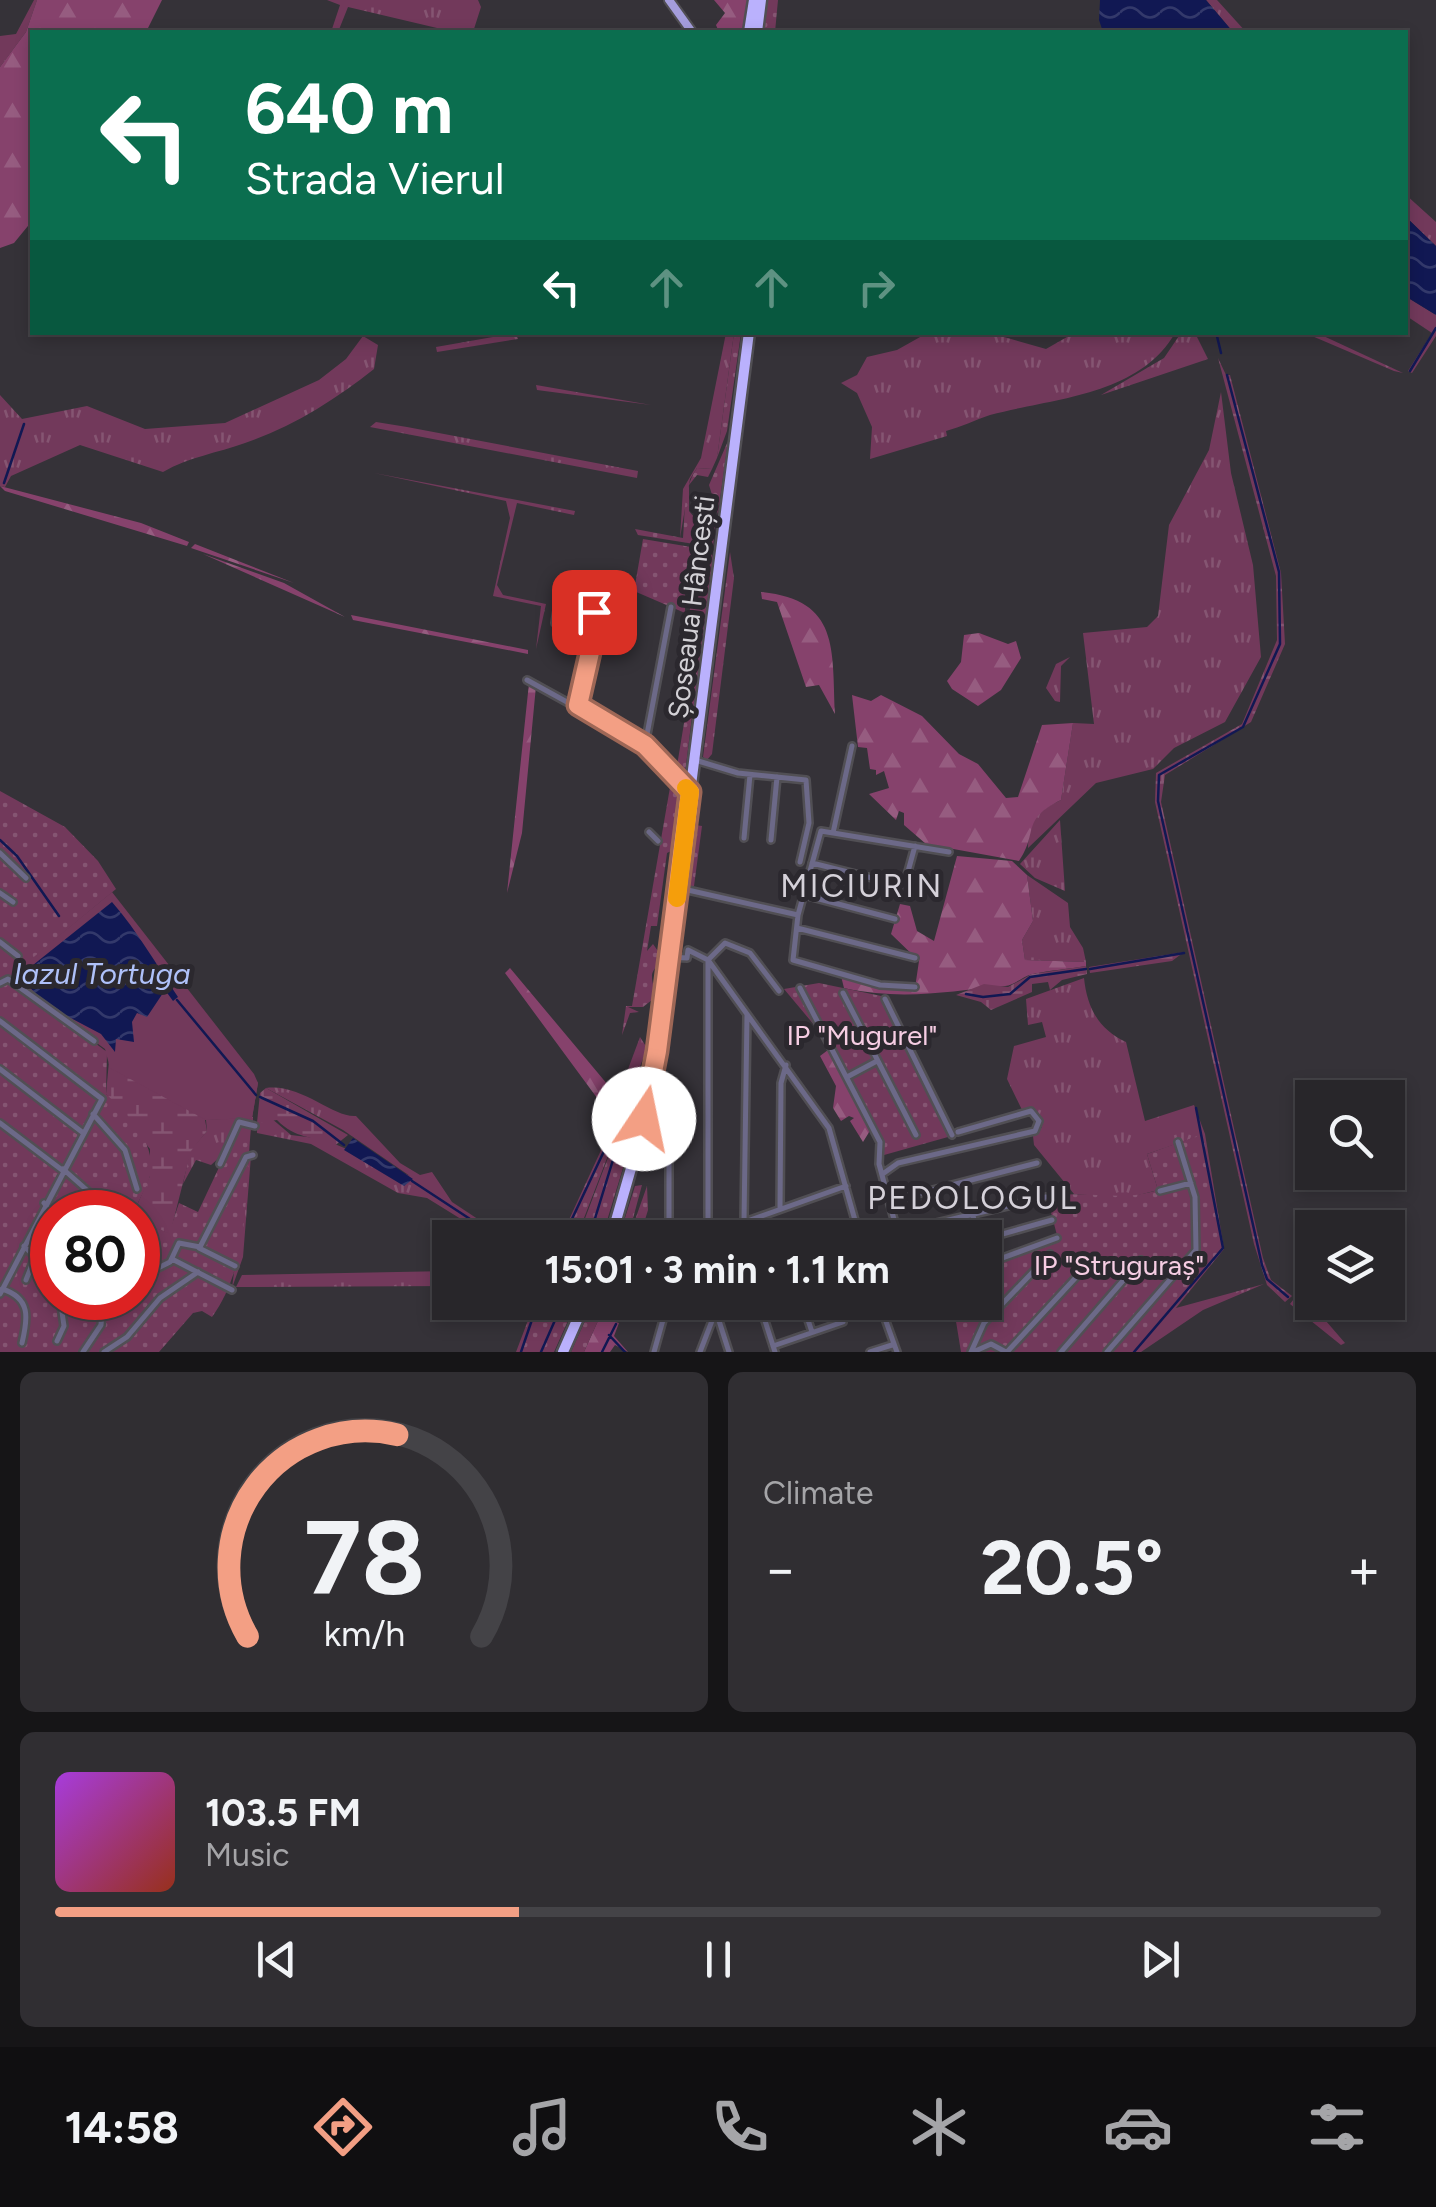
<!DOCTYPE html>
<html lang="en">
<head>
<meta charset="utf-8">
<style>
  :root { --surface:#28262a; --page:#302e32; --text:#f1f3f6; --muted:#a5a5a8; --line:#444347; --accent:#f39f84 }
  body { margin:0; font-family:Figtree,sans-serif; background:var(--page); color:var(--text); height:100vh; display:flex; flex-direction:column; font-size:38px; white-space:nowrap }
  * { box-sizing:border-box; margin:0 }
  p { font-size:32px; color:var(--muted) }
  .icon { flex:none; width:55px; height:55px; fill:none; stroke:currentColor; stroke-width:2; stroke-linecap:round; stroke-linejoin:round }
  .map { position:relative; height:1352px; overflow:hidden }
  .details { display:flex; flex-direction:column; gap:20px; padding:20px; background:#161517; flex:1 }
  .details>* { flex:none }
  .banner { position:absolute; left:30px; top:30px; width:1378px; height:305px; border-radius:0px; box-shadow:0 5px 15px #0003,0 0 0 2px var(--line); background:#0b6e4f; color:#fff; overflow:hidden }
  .tools { position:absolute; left:1295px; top:1080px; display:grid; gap:20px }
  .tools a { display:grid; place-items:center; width:110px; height:110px; border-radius:0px; background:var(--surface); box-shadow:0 5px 15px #0003,0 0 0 2px var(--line); font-size:50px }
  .speed { position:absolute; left:30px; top:1190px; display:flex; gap:20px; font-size:50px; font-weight:700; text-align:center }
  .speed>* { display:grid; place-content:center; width:130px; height:130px; border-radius:50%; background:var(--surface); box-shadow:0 5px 15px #0003,0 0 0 2px var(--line); line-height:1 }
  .speed .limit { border:15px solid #d22; background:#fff; color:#111 }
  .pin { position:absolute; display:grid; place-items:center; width:85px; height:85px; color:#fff; margin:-42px; border-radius:20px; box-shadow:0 5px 15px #0006 }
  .me { position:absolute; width:110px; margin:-55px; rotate:11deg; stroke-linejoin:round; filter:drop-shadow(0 0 8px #0008) }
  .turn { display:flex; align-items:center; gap:35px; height:210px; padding:0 50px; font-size:45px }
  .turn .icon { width:130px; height:130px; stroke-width:2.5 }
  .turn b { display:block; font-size:70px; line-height:85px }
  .lanes { display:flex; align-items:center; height:95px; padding:0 50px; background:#0003; justify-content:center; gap:50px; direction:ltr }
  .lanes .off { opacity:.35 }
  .big { font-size:75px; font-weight:700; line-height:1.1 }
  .details .widget { flex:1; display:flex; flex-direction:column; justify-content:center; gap:15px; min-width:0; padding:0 35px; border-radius:15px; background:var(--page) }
  .details .dial { align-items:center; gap:0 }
  .dial svg { height:260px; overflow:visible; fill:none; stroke:var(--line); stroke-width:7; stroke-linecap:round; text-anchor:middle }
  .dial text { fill:var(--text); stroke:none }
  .song { display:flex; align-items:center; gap:30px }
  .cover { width:120px; height:120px; border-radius:15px; background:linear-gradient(135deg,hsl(280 70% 55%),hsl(10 70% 35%)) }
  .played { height:10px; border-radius:5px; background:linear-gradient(90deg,var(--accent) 35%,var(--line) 35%) }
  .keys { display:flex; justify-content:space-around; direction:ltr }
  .heat { display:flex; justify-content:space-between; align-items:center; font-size:55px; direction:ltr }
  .details .tiles { flex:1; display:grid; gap:20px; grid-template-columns:1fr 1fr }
  .widget:last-child { grid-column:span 2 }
  .trip { position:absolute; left:432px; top:1220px; width:570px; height:100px; border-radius:0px; background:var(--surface); box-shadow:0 5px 15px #0003,0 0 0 2px var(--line); font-weight:700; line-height:100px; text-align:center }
  .tabs { display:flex; height:160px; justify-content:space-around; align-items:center; background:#100f11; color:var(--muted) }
  .tabs .icon { width:70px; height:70px }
  .tabs .active { color:var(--accent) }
  .tabs b { font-size:45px; color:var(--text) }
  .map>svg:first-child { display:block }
  .grass { fill:url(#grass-tufts) }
  .forest { fill:url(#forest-firs) }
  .wetland { fill:url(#wetland-marsh) }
  .park { fill:#72395b }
  .garden { fill:url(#garden-dots) }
  .water { fill:url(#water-waves) }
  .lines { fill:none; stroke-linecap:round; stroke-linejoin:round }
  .stream { stroke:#111853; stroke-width:2.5 }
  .minor-casing { stroke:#514f54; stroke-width:10 }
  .major-casing { stroke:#514f54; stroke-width:12 }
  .highway-casing { stroke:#514f54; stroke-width:15 }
  .minor { stroke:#6c6988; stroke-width:5 }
  .major { stroke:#a49ddc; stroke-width:8 }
  .highway { stroke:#bab1fd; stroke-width:10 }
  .route-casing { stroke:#9e6756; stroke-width:25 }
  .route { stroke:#f39f84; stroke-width:18 }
  .slow { stroke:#f59e0b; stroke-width:18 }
  .labels { text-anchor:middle; stroke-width:10; stroke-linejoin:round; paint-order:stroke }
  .street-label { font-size:28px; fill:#d3d1d6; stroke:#2b282e }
  .park-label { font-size:28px; fill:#f6cde3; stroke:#2b282e }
  .water-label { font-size:30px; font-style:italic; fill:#afc1f9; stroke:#2b282e }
  .quarter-label { font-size:32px; letter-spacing:2.5px; fill:#d5d1d9; stroke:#2b282e }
</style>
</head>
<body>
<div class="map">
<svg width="1436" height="1352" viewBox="0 0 1436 1352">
  <defs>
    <pattern id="grass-tufts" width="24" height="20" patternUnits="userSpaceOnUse" patternTransform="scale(2.5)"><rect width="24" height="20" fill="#72395b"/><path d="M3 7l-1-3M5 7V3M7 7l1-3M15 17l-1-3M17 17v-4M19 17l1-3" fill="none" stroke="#855572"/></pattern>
    <pattern id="forest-firs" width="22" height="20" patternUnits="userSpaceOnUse" patternTransform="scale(2.5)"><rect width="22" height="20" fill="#86426c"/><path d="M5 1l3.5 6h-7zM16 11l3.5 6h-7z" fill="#965c80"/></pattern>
    <pattern id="wetland-marsh" width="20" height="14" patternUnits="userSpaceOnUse" patternTransform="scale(2.5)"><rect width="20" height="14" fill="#72395b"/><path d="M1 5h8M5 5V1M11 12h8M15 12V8" fill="none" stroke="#855572"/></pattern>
    <pattern id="garden-dots" width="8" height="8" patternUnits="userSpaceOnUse" patternTransform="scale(2.5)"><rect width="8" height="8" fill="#72395b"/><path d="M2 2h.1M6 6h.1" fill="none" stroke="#855572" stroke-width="1.8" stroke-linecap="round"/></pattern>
    <pattern id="water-waves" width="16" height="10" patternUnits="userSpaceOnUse" patternTransform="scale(2.5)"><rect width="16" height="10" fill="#111853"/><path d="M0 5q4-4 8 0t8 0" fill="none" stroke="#33396b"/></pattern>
  </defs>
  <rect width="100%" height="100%" fill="#353238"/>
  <path class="grass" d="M34,0H37L26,32L0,67V36L16,34Z
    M327,0H478L481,7L473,32H454L348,7L338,32H331L340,5Z
    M1206,0H1217L1246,32H1233Z
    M1405,194L1436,222V246L1405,216Z
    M1405,296L1436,315V336L1412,373L1408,371L1432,333L1405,315Z
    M929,332L990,333L1046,349L1074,333H1175C1139,396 1053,398 990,415C975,420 961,427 946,431L947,436L870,459L872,427L857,393L841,383L857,375L867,357L897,350Z
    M516,333L518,339L437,352L436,347Z
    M726,333H734L717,458L712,469L697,468L690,479L680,538L683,489L701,458Z
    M1181,333H1195L1208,359L1101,395L1164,358Z
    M1305,333H1317L1403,373L1394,371Z
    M363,336L378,345L374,369C335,400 292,427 245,443C217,453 189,457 163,472L80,445L11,476L5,487L0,486V395L22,419L87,406L145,429L225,423L319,380L346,359Z
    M536,385L651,405L537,390Z
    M1221,392L1231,473L1253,565L1261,657L1225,722L1174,748L1153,769L1096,783L1028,848C1029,820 1036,812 1061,800L1073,723L1094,724L1083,633L1147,627L1158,616L1169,525L1209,450Z
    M376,422L407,427L638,471L637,478L370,427Z
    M374,473L575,511L574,515L517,503L497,585L503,595L546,604L536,649L541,606L493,596L510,518L506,501Z
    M1070,657L1061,666L1060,702L1055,701L1046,688L1056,664Z
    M1060,820L1065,891L1035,878L1020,864Z
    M1027,875L1068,903L1070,927L1083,948L1086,962L1025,960L1022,940L1033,921Z
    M1084,978C1087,1007 1098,1029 1126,1042L1145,1121L1194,1105L1205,1134L1224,1249L1176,1308L1264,1284L1203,1310L1141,1352H1133L1223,1248L1202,1135L1147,1154L1158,1190L1127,1198L1074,1194L1034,1145L1033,1136L1042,1127L1032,1109L1023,1112L1007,1079L1014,1046L1046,1037L1042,1022L1028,1025L1026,999Z
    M640,1037L647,1048L635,1080L621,1088Z
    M266,1088C301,1083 333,1118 356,1116L400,1163L420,1175L432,1172L452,1202L505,1237H490L427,1198L398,1193L311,1144L257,1133V1123L271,1118L291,1135L323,1139L410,1176L343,1130Z
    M253,1117V1123L240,1120L222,1155L211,1165L196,1160L183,1184L190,1151L207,1131L206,1120Z
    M251,1156L243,1257L232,1288L249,1157Z
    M450,1271V1286L236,1287L242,1275Z
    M1300,1291L1345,1343L1341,1345L1290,1304Z"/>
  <path class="forest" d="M37,0H162L146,32H32V221L14,243L0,248V67L26,32Z
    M714,0H753L746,32H719L716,25L725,13Z
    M0,486L141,523L189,542L187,546L5,491Z
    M195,544L294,583L191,548Z
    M203,554L284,583L345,617Z
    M761,592C840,600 832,649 835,714L819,685L806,687L777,602L762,599Z
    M351,615L528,650V654L353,620Z
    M979,633L1008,644L1016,641L1021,658L1001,690L978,706L952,689L947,681L961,662L964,635Z
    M529,683L536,686L522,833L507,893Z
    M852,695L871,701L881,695L922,716L959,754L978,764L1006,798L1018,797L1042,725L1073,723L1061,800C1020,820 1039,832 1019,861L926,844L904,825V813L899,811L896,820L869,794L889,788L884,771L876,775V770L870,769L867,748L858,747Z
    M957,856L1012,861L1027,875L1033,921L1022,940L1025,960L1086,962V966C1070,969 1050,970 1033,974C1023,976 1015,985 1005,986C948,991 904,1001 844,988L841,976L915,988L919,961L891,934L900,904L910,906L917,931L934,941Z
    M510,968L613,1091L620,1092L614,1121L505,973Z
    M828,1050L871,1129L863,1142L850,1121L854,1118L849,1116L841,1121L833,1108L836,1086L820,1056Z
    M606,1303H616L608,1320L619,1323L614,1336L628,1352L615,1345L610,1352H584Z"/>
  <path class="wetland" d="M1218,358L1226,375H1230L1281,573L1285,644L1251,722L1165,775L1161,802L1263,1258L1271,1280L1292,1296L1285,1302L1267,1285L1254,1244L1155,802L1156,773L1242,724L1277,640L1276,576Z
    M1184,952L1172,961L1090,973L1089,967Z
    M1086,966L1087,974L1062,980L1050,990L1048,982L1032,984V992L991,1010L981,1002L956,995L984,984L1008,987L1032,974Z
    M175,977L258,1083L252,1118L205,1120L207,1131L191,1151L170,1234L138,1221L134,1212L150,1176V1149L106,1094L109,1061Z
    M266,1088L348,1135L333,1147C312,1134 296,1140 277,1120L257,1123L260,1093Z"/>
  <path class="park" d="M112,892L254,1074L258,1083L252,1118L206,1120L110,1068L105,1049L16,984L12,974Z"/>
  <path class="garden" d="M765,0H778L775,32H761Z
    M734,333H741L727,431L717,458Z
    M728,441L718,514L709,485Z
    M697,468L712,469L708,477L697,475L689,485V511L694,517L697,513L716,516L713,547L638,535L635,529L683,538C685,514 683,488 697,468Z
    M643,539L697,548L692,581L685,585V613L634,591Z
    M699,549L711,551L713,558L694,706L682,711L696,622L689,615Z
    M730,552L734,578L712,754L707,760L703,757Z
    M692,716L684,782L676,772L685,717Z
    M672,776L683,787L675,849L667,853L657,926H651L647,951L653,944L660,954C658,976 645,964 657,996L643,1007H628L639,1012L630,1013L622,1035L626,1006H632Z
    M0,791L65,827L98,861L116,889L12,975L17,985L107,1052L106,1094C128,1115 157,1142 150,1176C147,1187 138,1201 134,1212H52V1298H138V1221L169,1233L179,1203L198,1212L239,1125L251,1128C245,1190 250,1265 212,1317L202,1311L193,1313L159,1352H0Z
    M695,817V825L702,826L694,886L689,888Z
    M819,983L886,997L955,1135L877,1157L878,1143L820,1032L784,989Z
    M648,1052L630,1145L602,1237H578Z
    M636,1083L579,1231L575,1237H561L614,1122L621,1091Z
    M1203,1134L1223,1248L1133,1352H961L953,1303L985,1302V1266L1058,1239L1047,1197C1084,1189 1119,1203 1158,1190L1147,1154Z
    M642,1185L628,1237H619L635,1186Z
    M647,1186L648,1210L640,1236L645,1237H629Z
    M535,1302L576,1303L554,1352H516Z
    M593,1303H606L584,1352H571Z"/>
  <path class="water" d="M1206,0L1233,32H1103L1099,20L1100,0Z
    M1405,216L1436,246V315L1405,296Z
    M112,902C138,932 156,964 178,997L173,1001L165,990L147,1017L137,1013L132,1022L134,1042L116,1039L115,1052L101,1034L46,1005L22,979L23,973Z
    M353,1138L413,1179L404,1186L344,1150Z"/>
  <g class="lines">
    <path class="stream" d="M1216,332L1221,353
      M1410,371L1436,328
      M1227,375L1279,572L1280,644L1243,727L1159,775L1158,801L1262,1265L1267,1279L1288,1297
      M4,483L24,424
      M0,840L17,856L59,916
      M1090,969L1184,953
      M966,994L983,997L1010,994L1030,977L1086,969
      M177,1000L256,1095
      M260,1097L313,1121L344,1145
      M412,1181L499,1238
      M563,1238L630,1096
      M589,1238L624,1124
      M542,1319L550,1302
      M609,1335L625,1352
      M521,1352L538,1302
      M541,1352L563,1302
      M602,1352L616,1324
      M1134,1352L1223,1248L1196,1108"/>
    <g class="minor-casing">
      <path id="minor" d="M671,607L645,745L690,793
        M579,630L580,608L558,604L555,623L557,624L593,634
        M527,680L645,745
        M577,705L591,648L594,612
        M695,760L738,773L806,780L809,823L800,862
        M649,832L658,841
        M833,833L852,746
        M744,838L750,775
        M771,840L777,777
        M0,853L26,878
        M812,863L904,886L915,846
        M679,888L798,915
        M0,893L13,902
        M804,895L895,919
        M797,928L915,958
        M0,942L18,956
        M670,957L687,958L688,950L708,960L829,1128L860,1238
        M0,983L8,979L94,1041
        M915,987L880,985L793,960L798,915L821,831L949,852
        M800,988L880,1142L879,1164L899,1238
        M843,993L916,1135
        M885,999L952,1135
        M0,1021L102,1099L0,1294
        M0,1069L82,1132
        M847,1077L877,1061
        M655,1078L669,1113V1238
        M93,1114L125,1150L137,1189
        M0,1123L62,1170
        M220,1164L239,1122L255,1126
        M63,1169L97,1199L98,1212
        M884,1173L898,1163L1035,1131L1039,1121L1031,1111L958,1132
        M1160,1191L1191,1183
        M97,1200L119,1212
        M890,1201L1037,1163
        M44,1203L52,1213
        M780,1209L781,1083L786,1065
        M973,1216L979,1238
        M744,1221L747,1015
        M944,1223L948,1238
        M731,1226L735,1238
        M708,1235V960L725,943L750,953L779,991
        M708,1235L846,1186
        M872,1238L1046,1197
        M985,1239L1052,1220
        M24,1246L35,1257L26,1280
        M199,1248L235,1266
        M172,1259L232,1290
        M985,1260L986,1264L1057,1238
        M138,1278L170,1262L179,1243L200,1247L246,1157L253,1155
        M2,1289C31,1298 28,1318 22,1343
        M106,1298H117
        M713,1302L729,1352
        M759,1302L775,1352
        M802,1302L812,1332
        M879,1302L897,1352
        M57,1341L64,1326L60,1298
        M773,1346L843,1322L840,1302
        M83,1352L101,1325L103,1298
        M104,1352L127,1337L160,1298L198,1272
        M654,1352L668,1302
        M700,1352L715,1313
        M870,1352L892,1345
        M971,1352L984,1323L1050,1254
        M973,1352L991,1344L1006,1352
        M1007,1352L1092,1260
        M1061,1352L1141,1260
        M1107,1352L1196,1250L1195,1197L1178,1142"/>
    </g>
    <g class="major-casing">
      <path id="major" d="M669,0L692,32"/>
    </g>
    <g class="highway-casing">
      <path id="highway" d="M749,32L754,0
        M757,32L761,0
        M611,1238L638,1144L657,1051L749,332
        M563,1352L585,1302"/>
    </g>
    <use href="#minor" class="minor"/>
    <use href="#major" class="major"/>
    <use href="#highway" class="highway"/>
  </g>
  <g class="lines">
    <g class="route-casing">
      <path id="route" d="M594,612L591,648L578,705L645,745L690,792L657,1051L644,1119"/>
    </g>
    <use href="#route" class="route"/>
    <path class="slow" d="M677,898L690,792L686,788"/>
  </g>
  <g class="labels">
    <g class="street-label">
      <text transform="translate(691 607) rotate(-83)" y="10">Șoseaua Hâncești</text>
    </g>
    <g class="park-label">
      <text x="862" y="1045">IP "Mugurel"</text>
      <text x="1119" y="1275">IP "Struguraș"</text>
    </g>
    <g class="water-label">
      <text x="102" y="984">Iazul Tortuga</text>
    </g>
    <g class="quarter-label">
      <text x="862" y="897">MICIURIN</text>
      <text x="973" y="1209">PEDOLOGUL</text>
    </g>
  </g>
</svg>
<div class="tools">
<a><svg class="icon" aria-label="search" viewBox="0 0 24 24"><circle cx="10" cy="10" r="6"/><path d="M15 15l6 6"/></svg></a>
<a><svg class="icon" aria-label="layers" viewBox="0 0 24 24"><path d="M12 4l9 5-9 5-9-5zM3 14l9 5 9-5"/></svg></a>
</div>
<div class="speed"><div class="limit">80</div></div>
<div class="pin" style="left:594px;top:612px;background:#d93025"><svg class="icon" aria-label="arrive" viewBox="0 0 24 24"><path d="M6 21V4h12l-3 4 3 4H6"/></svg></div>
<svg class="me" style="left:644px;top:1119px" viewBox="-20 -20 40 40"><circle r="19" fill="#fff"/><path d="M0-13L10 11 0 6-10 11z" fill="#f39f84"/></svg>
<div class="trip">15:01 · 3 min · 1.1 km</div>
<div class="banner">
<div class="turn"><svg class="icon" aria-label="left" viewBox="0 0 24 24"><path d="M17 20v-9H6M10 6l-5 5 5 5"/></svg><div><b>640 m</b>Strada Vierul</div></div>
<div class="lanes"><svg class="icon" aria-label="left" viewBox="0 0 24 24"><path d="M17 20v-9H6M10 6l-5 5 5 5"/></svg><svg class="icon off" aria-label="ahead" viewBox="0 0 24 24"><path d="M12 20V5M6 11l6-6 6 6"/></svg><svg class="icon off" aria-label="ahead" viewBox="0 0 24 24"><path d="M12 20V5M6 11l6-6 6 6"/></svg><svg class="icon off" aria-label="right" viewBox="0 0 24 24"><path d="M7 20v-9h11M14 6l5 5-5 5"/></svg></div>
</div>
</div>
<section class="details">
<div class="tiles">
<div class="widget dial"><svg viewBox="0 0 100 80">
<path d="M14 69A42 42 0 1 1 86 69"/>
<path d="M14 69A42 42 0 0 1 60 7" stroke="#f39f84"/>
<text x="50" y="56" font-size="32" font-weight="700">78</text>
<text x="50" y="72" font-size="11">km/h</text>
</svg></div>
<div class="widget"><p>Climate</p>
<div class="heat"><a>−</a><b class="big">20.5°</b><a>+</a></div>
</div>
<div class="widget">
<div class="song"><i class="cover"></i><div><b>103.5 FM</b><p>Music</p></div></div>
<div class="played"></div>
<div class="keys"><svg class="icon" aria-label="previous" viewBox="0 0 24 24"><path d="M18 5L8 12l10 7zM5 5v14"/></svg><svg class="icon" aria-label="pause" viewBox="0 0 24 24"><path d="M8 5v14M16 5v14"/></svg><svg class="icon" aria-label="next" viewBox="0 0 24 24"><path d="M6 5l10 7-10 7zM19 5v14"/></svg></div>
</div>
</div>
</section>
<nav class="tabs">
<b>14:58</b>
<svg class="icon active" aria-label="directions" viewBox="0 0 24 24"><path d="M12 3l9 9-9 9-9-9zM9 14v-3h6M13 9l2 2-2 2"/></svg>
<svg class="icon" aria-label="music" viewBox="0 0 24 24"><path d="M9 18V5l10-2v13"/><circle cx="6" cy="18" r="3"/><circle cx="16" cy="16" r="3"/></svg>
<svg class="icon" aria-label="phone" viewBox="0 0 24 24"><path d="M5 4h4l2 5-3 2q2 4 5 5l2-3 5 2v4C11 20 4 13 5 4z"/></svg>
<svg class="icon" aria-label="climate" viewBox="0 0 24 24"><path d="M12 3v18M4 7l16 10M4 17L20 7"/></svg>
<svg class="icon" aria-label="car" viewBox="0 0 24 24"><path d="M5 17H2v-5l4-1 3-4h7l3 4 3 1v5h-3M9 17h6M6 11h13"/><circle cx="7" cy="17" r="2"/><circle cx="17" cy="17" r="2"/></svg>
<svg class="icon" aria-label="filters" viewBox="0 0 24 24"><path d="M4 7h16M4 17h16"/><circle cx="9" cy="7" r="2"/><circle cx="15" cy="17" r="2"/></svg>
</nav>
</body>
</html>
